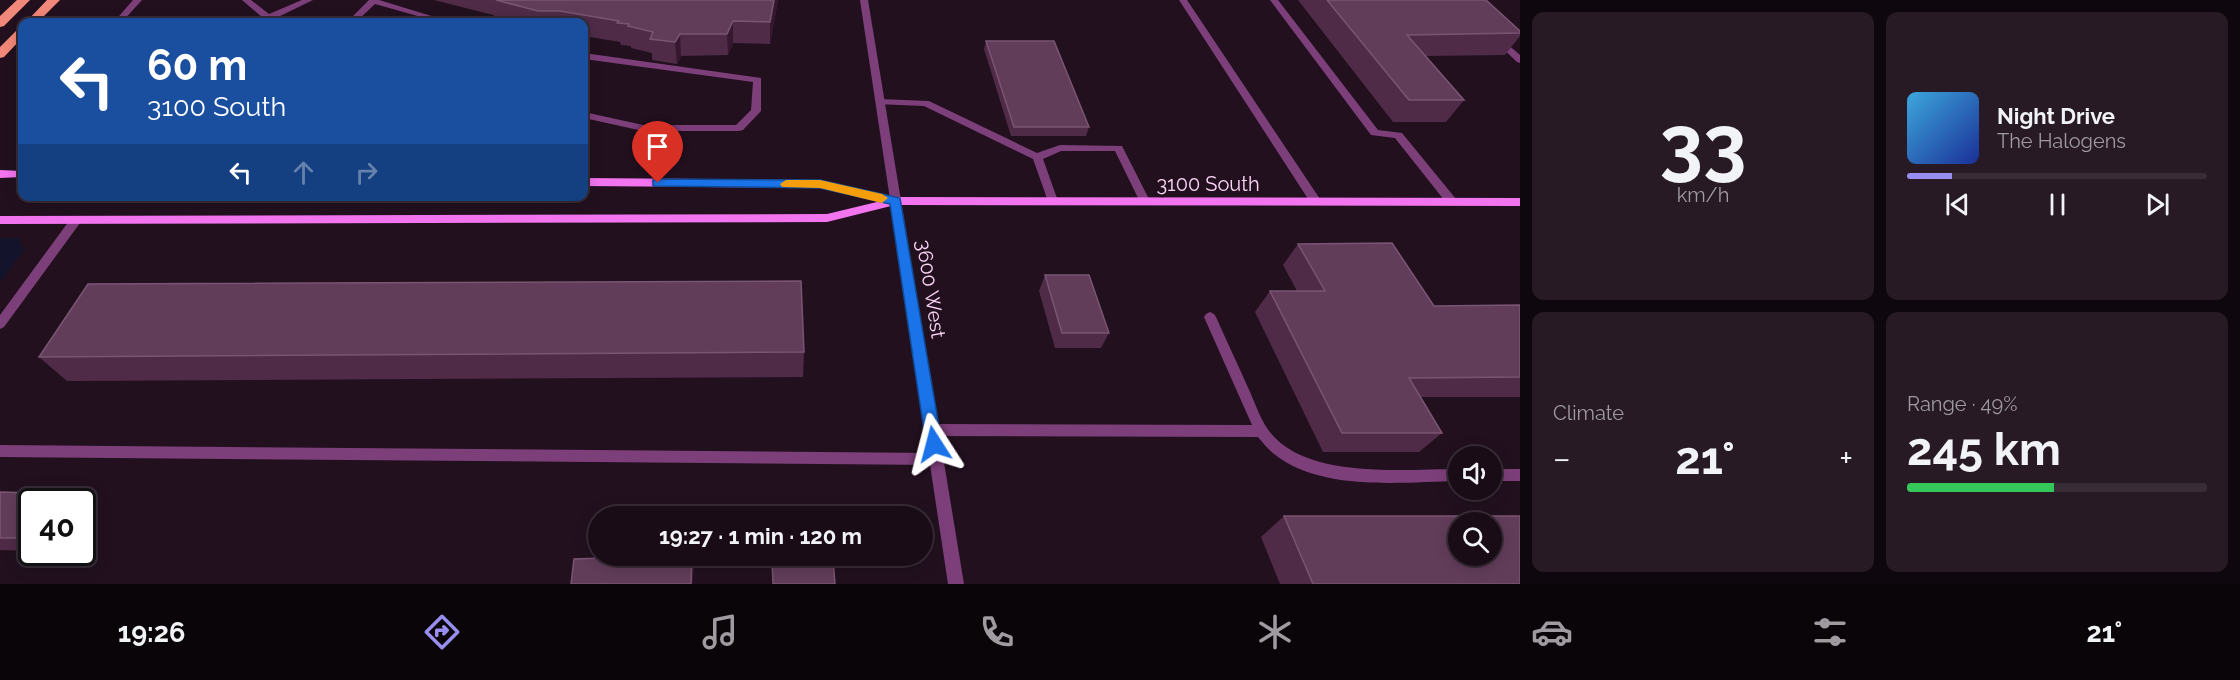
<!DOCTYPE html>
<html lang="en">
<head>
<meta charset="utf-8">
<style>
  :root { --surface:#1a0c17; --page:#271a24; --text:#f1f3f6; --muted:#9f9ba1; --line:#382c36; --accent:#988ef0 }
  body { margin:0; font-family:Raleway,sans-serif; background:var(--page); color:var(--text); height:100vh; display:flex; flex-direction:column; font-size:22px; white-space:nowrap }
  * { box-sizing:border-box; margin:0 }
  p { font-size:20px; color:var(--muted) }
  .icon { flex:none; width:33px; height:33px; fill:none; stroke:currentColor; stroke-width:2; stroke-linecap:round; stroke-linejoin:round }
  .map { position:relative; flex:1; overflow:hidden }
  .side { display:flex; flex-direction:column; gap:12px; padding:12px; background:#0e070d; width:720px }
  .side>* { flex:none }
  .hud { position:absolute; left:18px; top:18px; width:570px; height:183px; border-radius:12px; box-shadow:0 3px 15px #0003,0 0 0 2px var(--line); background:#1a4fa0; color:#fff; overflow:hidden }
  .controls { position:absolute; left:1448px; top:446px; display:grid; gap:12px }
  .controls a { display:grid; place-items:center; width:54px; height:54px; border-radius:50%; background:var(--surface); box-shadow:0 3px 15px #0003,0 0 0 2px var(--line); font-size:30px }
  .speed { position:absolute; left:18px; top:488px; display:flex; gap:12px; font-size:30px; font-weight:700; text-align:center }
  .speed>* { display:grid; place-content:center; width:78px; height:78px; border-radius:50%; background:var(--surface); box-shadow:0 3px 15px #0003,0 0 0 2px var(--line); line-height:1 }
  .speed .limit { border:3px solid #111; border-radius:9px; background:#fff; color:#111 }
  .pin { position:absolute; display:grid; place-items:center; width:51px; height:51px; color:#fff; margin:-62px -26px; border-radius:50% 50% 50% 0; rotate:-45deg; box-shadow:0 0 6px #0007 }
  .pin .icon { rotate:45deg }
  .me { position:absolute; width:66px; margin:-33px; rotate:351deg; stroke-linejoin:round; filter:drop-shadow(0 0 4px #0008) }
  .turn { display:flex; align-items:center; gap:21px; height:126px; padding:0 30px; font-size:27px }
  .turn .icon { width:78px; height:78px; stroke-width:2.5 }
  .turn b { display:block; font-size:42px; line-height:51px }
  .lanes { display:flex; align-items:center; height:57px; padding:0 30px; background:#0003; justify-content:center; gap:30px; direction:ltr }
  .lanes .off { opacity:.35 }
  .big { font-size:45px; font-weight:700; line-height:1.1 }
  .side .widget { flex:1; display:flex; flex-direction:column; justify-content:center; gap:9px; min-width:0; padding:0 21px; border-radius:12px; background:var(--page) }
  .side .dial { align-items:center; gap:0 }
  .dial b { font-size:78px; line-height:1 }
  .song { display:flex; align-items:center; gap:18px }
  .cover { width:72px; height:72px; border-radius:9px; background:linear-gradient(135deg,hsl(200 70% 55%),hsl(230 70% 35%)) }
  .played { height:6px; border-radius:3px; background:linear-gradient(90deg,var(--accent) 15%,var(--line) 15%) }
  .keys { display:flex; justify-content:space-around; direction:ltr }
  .heat { display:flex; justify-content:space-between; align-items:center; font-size:33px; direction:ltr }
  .charge { height:9px; border-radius:4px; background:linear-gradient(90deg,#34c759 49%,var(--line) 0) }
  .side .tiles { flex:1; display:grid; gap:12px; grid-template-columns:repeat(2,1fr) }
  .trip { position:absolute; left:588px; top:506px; width:345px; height:60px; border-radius:30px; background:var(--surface); box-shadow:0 3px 15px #0003,0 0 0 2px var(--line); font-weight:700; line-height:60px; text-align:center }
  .tabs { display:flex; height:96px; justify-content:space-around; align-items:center; background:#0a0509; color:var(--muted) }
  .tabs .icon { width:42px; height:42px }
  .tabs .on { color:var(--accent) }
  .tabs b { font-size:27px; color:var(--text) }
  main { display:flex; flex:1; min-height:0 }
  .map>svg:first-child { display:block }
  .green { fill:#13142c }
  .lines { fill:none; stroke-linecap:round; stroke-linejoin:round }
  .service { fill:#7d3f7a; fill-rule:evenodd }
  .minor { fill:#7d3f7a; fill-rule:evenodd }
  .tertiary { fill:#7d3f7a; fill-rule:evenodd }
  .secondary { fill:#f374ef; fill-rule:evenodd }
  .trunk { fill:#f28879; fill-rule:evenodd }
  .wall { fill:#4f2b47 }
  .shaded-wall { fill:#35182f }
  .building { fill:#623d5a; stroke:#7a5573; stroke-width:1.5; fill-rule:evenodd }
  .route { fill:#1a73e8; stroke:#114b97; stroke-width:1.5 }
  .slow { fill:#f59e0b }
  .labels { text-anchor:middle; stroke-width:6; stroke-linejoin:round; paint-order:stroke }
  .street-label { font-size:20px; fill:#fcd5f7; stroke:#22101f }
</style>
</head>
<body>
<main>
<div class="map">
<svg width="1520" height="584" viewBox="0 0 1520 584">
  <rect width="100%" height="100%" fill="#22101f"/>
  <path class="green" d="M0,238H18L24,250L0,282Z"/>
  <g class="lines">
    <path class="service" d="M133,0H142L122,22H114Z
      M242,0H251L269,14L302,0H313L276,18L283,20L284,22H261L263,18Z
      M369,0H379L451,22H439L375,4L356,22H347Z
      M1179,0H1187L1320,199L1321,202L1320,205H1312Z
      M1270,0H1278L1378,130L1402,133L1456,199L1457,202L1456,205H1448L1395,138L1371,135Z
      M1499,37L1520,55V63L1517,62L1496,42L1495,40Z
      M584,53L761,78V111L743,130L739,131H643L584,118V112L643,125H736L751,110L753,82L584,59Z
      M879,99L929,101L1037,153L1060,145L1122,146L1150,201L1149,204H1141L1115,151H1061L1043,159L1058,201L1057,204H1049L1033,159L924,106L876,104V100Z
      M1210,312L1214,314L1216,317C1227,342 1239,367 1250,392C1255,403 1259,415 1265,425C1298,481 1403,469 1458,469V481C1401,482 1322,492 1274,454C1268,449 1263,443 1258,437L932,436L927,434L925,430L927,426L932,424L1252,425L1204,317L1206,314Z
      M0,445L936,453L941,455L943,459L941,463L936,465L0,457Z
      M1491,469H1520V481H1491Z"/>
    <path class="minor" d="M76,216L80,217L82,220L80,223L4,327L0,329V315L72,217Z"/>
    <path class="tertiary" d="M860,0H868L964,584H948Z"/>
    <path class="secondary" d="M0,170L22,171V177L0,178Z
      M584,178L820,180L896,197L1520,198V206L895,205L827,222L0,224V216L827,214L881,201L820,188L584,186Z"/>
    <path class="trunk" d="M17,0H30L4,26L0,27V16Z
      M47,0H60L38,22H26Z
      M22,28V38L4,57L0,58V47L18,29Z"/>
  </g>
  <path class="wall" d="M434,0H778L770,44L733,43L728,55L681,56L677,64L652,60V53L631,48V46L621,45L620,42L584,36V22H504L493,15Z
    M1298,0H1486L1520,31V36L1505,55L1425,56L1464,100L1446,122H1393Z
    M986,41L1089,127L1086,136H1011L984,49Z
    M1298,244L1434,306L1520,305V397H1420L1442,433L1419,452H1323L1255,312L1270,291H1297L1283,265Z
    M1045,275L1109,333L1101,348H1055L1039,291Z
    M804,352L803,377L67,381L39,357Z
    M0,492L76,494L94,507L82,528V501H32V551L0,550Z
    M1284,516L1520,584H1280L1261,537Z"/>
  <path class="shaded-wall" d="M774,0H778L770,44V22Z
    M733,21V43L728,55L727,34Z
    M680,34L681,56L677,64L675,42Z
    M76,494L94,507L82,528V501H72Z
    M692,555L694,567L693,584H691Z"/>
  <path class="building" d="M496,0H774L770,22L733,21L727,34H680L675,42L650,39L653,32L628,26L629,24L617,23L619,21L560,11H538Z
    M1327,0H1486L1520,31V33L1407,35L1464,100H1409Z
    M986,41H1054L1089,127H1014Z
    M1392,243L1434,306L1520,305V377L1409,378L1442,433H1342L1270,291H1325L1298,244Z
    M1045,275H1089L1109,333H1062Z
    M801,281L804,352L39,357L88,284Z
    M0,492L76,494L72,501H32V538H0Z
    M1284,516H1520V584H1313ZM1458,522H1491V555H1458Z
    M692,555L691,584H571L574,559Z
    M772,559H833L835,584H773Z"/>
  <path class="route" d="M658,179L820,180L900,198L942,444L939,449L934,451L928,449L926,444L890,204L820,188L653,186V180Z"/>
  <path class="slow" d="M786,180H820L882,194L888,198L882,203L820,188L782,187L780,184Z"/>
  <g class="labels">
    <g class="street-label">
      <text x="1208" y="191">3100 South</text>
      <text transform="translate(931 289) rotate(81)" y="7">3600 West</text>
    </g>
  </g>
</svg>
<div class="controls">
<a><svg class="icon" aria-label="sound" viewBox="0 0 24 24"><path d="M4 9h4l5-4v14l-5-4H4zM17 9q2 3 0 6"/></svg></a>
<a><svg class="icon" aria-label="search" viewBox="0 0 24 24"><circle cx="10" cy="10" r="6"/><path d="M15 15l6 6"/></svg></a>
</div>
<div class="speed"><div class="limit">40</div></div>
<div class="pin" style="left:658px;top:183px;background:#d93025"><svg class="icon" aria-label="arrive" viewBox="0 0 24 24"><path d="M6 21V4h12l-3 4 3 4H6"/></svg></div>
<svg class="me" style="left:934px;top:444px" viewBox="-20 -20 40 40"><path d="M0-17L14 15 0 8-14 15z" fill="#1a73e8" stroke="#fff" stroke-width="4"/></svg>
<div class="trip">19:27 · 1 min · 120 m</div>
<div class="hud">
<div class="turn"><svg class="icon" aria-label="left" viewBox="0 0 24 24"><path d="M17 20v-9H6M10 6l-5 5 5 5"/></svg><div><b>60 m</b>3100 South</div></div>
<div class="lanes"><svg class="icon" aria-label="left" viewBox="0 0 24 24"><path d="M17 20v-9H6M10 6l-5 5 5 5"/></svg><svg class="icon off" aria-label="ahead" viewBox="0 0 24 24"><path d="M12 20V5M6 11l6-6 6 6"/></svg><svg class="icon off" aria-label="right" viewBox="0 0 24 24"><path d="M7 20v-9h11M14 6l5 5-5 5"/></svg></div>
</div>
</div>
<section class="side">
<div class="tiles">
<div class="widget dial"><b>33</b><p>km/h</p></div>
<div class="widget">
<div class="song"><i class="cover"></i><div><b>Night Drive</b><p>The Halogens</p></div></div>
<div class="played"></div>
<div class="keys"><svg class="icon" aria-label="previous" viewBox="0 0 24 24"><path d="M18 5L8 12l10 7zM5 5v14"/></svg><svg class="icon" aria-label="pause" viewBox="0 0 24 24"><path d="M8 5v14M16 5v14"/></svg><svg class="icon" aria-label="next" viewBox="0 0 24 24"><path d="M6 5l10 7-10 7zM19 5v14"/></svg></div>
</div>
<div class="widget"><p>Climate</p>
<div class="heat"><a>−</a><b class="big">21°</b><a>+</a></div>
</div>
<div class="widget"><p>Range · 49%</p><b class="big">245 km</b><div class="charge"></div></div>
</div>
</section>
</main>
<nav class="tabs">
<b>19:26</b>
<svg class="icon on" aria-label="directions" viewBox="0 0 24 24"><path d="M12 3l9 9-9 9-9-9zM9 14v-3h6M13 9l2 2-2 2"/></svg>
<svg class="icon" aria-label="music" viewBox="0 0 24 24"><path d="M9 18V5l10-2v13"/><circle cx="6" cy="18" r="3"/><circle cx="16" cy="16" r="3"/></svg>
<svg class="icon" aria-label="phone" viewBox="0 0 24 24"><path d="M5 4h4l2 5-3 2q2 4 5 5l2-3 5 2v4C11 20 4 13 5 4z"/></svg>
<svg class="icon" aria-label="climate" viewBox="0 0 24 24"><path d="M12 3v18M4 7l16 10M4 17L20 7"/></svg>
<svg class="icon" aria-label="car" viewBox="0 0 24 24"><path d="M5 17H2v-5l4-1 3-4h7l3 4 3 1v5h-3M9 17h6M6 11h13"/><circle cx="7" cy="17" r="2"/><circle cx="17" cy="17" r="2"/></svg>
<svg class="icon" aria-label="filters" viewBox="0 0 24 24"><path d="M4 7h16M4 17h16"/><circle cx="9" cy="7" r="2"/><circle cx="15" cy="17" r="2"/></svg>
<b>21°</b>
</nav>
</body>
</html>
